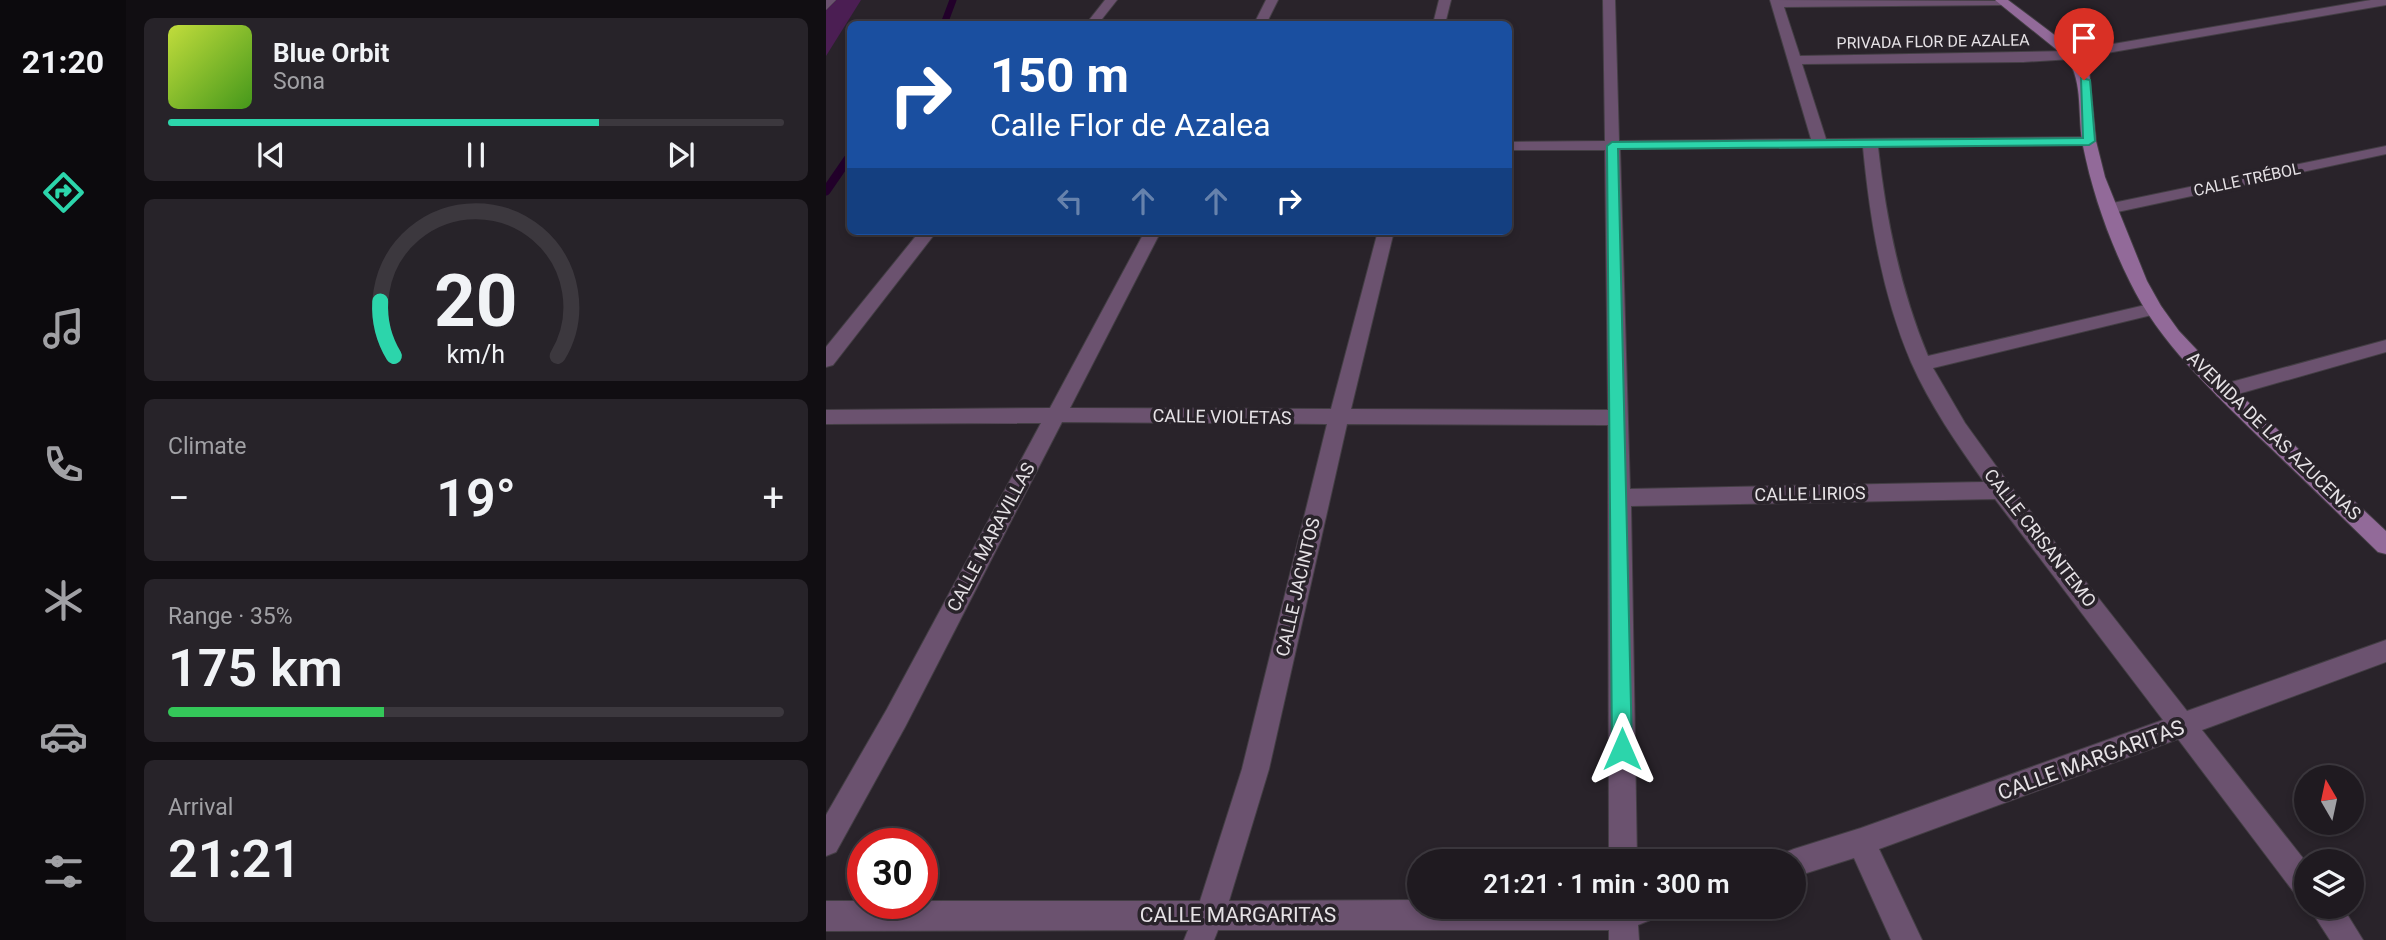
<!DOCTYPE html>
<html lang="en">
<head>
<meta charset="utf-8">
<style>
  :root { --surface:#1f1a20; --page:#272329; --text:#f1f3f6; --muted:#a1a1a5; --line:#3c383e; --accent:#2cd5ab }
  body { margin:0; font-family:Roboto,sans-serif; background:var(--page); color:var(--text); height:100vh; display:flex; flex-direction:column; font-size:26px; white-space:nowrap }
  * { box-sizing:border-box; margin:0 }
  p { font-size:23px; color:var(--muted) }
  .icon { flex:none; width:38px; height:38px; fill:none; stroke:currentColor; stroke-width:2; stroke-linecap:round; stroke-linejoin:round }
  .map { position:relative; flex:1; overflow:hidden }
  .details { display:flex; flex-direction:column; gap:18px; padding:18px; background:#110e12; width:700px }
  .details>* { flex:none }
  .top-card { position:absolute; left:21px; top:21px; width:665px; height:214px; border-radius:10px; box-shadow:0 4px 10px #0003,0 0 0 2px var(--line); background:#1a4fa0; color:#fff; overflow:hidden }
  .needle { width:46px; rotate:351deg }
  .tools { position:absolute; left:1468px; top:765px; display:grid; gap:14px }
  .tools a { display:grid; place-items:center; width:70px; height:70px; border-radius:50%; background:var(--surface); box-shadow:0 4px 10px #0003,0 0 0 2px var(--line); font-size:35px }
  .speed { position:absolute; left:21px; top:828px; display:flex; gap:14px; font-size:35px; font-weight:700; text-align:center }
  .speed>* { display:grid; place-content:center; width:91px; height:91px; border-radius:50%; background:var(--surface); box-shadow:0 4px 10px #0003,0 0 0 2px var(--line); line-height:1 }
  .speed .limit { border:10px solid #d22; background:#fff; color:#111 }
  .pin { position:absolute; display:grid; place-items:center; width:60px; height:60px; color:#fff; margin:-72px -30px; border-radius:50% 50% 50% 0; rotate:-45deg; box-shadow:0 0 7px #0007 }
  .pin .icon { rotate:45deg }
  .me { position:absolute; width:77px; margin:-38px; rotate:0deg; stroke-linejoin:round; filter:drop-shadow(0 0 5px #0008) }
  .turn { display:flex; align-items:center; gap:24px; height:147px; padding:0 28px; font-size:32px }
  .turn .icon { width:91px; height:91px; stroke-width:2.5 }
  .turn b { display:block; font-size:49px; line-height:60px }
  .lanes { display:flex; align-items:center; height:66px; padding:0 28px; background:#0003; justify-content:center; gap:35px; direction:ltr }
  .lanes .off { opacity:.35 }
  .big { font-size:52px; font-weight:600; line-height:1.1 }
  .details .card { flex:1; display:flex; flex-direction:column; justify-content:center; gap:10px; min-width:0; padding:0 24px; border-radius:10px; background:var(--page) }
  .details .dial { align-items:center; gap:0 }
  .dial svg { height:182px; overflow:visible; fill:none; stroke:var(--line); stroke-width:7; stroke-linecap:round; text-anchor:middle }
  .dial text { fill:var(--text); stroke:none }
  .song { display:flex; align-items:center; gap:21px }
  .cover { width:84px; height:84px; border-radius:10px; background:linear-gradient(135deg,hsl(70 70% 55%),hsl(100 70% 35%)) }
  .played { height:7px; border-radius:4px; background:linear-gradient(90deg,var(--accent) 70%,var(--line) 70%) }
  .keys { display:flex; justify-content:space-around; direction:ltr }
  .heat { display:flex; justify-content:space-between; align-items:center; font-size:38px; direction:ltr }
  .charge { height:10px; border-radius:5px; background:linear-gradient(90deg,#34c759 35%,var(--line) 0) }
  .trip { position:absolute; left:581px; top:849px; width:399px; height:70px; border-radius:35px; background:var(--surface); box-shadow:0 4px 10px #0003,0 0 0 2px var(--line); font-weight:600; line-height:70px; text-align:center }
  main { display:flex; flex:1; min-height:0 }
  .tab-bar { display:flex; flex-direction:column; width:126px; justify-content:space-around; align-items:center; background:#0c0a0d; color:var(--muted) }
  .tab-bar .icon { width:49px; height:49px }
  .tab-bar .selected { color:var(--accent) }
  .tab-bar b { font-size:32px; color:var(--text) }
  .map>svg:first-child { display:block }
  .green { fill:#4b1e53 }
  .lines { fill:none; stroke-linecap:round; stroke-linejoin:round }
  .stream-far1 { stroke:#22002a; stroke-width:7 }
  .stream { stroke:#22002a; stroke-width:9 }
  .lane-casing { stroke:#433e44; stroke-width:1 }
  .street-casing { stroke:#433e44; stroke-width:2 }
  .secondary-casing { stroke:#433e44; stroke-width:2 }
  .lane { fill:#6b526f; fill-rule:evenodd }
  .street { fill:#6b526f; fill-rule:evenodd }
  .secondary { fill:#926a99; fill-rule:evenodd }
  .route { fill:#2cd5ab; stroke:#1d8a6f; stroke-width:2 }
  .labels { text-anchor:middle; stroke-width:7; stroke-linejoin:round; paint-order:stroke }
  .far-street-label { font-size:16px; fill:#e6e2e6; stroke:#29232a }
  .street-label { font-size:18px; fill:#e6e2e6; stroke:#29232a }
  .near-street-label { font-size:21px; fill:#e6e2e6; stroke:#29232a }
</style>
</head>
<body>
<main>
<nav class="tab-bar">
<b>21:20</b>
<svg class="icon selected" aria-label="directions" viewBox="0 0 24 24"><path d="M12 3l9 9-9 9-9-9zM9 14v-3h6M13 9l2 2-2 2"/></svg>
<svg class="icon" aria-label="music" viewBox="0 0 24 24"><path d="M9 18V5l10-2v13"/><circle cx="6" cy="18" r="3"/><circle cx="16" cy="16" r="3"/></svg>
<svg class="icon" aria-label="phone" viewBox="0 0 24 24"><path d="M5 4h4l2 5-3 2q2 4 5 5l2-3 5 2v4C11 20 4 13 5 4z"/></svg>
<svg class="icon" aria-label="climate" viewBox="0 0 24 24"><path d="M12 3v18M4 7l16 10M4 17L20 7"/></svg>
<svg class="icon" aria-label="car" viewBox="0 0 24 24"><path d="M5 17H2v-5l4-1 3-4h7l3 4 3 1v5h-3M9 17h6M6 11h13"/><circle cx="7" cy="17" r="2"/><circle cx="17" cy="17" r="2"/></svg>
<svg class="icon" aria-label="filters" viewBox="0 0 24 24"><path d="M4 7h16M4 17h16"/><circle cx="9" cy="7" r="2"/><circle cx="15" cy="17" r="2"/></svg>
</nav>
<section class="details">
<div class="card">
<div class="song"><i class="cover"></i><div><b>Blue Orbit</b><p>Sona</p></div></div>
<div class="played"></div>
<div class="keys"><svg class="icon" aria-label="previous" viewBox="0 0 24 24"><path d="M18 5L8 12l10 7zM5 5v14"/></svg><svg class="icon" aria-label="pause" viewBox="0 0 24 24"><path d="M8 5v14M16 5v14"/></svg><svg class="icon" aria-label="next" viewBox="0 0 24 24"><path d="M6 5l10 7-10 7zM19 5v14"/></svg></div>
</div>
<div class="card dial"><svg viewBox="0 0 100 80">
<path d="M14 69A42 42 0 1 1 86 69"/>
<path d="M14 69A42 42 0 0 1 8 45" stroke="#2cd5ab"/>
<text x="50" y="56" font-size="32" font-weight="700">20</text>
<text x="50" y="72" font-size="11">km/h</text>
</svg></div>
<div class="card"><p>Climate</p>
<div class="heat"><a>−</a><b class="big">19°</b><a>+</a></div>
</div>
<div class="card"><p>Range · 35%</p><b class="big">175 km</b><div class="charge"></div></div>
<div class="card"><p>Arrival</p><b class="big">21:21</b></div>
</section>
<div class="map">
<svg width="1560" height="940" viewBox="0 0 1560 940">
  <rect width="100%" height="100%" fill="#29232a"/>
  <path class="green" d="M0,0H35L0,56Z"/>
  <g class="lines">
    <path class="stream-far1" d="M118,24L127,0
      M21,161L24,157"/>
    <path class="stream" d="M0,191L22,159"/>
    <g class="lane-casing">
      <path id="lane" d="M0,0H10L0,10Z"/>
    </g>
    <g class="street-casing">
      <path id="street" d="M279,0H291L272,24H260Z
        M440,0H452L440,24H428Z
        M613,0H625L619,24H607Z
        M777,0H789L793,141L985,139L944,0L1183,1L1177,5L958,7L974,56L1246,51L1545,0H1560V5L1246,59L1197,62L976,64L1000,139L1263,137L1270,141L1263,145L1052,147C1060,219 1074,289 1102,356L1328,303L1334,305L1337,309L1334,313L1107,368L1139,423L1183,484L1361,711L1560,640V662L1376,730L1480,862V899L1470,895L1352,739L1053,849L1096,940H1065L1028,858L968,877V861H955L958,853L968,849L1035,828L1337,720L1169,499L805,506L811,861H783L782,425L521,424L443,769L403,901L593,900V906H839L834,916L812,925L813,940H783V930H392L388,940H358L362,930L0,931V901H374L416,769L501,424L236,422L79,727L10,852L0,856V815L61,709L215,423L0,424V410L224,408L319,231H335L244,408L505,409L552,231H568L525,409L782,410L779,150H682V142L779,141ZM1037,147C1044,220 1056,294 1085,362C1104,405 1131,444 1158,482L804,489L794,149Z
        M1560,146V154L1282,214L1274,209L1282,204Z
        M94,231H111L7,365L0,367V347Z
        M1560,340V352L1398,398L1391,396L1388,391L1391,386L1398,384Z
        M1482,906H1516L1537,940H1504Z"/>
    </g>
    <g class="secondary-casing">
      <path id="secondary" d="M1169,0H1182L1251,52L1263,70L1270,141L1279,177L1321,281L1335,306L1353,331L1405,386L1560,531V554L1552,552C1512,513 1473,475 1433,437C1385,390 1333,342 1304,282C1283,240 1266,191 1257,146C1251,117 1258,83 1241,58Z"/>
    </g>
    <use href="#lane" class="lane"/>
    <use href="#street" class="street"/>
    <use href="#secondary" class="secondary"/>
  </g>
  <path class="route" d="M1255,78L1264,80L1269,141L1263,145L792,149L806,749L803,756L796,759L789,756L786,749L781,146L786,142L1257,138Z"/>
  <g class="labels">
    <g class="far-street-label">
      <text transform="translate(1107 41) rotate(-1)" y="6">PRIVADA FLOR DE AZALEA</text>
      <text transform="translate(1421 179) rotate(-12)" y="6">CALLE TRÉBOL</text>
    </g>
    <g class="street-label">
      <text transform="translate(396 417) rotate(1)" y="6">CALLE VIOLETAS</text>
      <text transform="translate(1448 436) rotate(44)" y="6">AVENIDA DE LAS AZUCENAS</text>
      <text transform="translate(984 494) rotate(-1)" y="6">CALLE LIRIOS</text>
      <text transform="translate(165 537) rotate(-62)" y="6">CALLE MARAVILLAS</text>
      <text transform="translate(1214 538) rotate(52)" y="6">CALLE CRISANTEMO</text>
      <text transform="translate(472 587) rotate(-77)" y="6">CALLE JACINTOS</text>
    </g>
    <g class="near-street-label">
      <text transform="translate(1265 760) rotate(-20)" y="7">CALLE MARGARITAS</text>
      <text x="412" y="922">CALLE MARGARITAS</text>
    </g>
  </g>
</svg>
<div class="tools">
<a><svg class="needle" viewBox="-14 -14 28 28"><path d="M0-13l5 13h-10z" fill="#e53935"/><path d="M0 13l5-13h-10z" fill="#a1a1a5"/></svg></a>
<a><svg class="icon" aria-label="layers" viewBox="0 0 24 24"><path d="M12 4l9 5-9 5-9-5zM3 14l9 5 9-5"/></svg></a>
</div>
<div class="speed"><div class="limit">30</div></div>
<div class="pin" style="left:1258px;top:80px;background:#d93025"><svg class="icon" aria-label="arrive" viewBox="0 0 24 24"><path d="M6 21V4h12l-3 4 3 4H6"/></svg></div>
<svg class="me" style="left:796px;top:749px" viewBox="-20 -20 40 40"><path d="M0-17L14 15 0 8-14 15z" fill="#2cd5ab" stroke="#fff" stroke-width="4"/></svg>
<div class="trip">21:21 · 1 min · 300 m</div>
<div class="top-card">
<div class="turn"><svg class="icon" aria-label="right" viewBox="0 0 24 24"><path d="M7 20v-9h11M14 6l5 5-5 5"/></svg><div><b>150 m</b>Calle Flor de Azalea</div></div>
<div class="lanes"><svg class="icon off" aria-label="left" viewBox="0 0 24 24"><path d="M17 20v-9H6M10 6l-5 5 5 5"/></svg><svg class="icon off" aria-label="ahead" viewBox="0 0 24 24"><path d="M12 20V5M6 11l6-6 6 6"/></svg><svg class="icon off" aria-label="ahead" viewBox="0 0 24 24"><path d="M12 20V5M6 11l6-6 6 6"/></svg><svg class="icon" aria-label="right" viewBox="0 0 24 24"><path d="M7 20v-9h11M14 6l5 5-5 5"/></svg></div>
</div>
</div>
</main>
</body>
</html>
